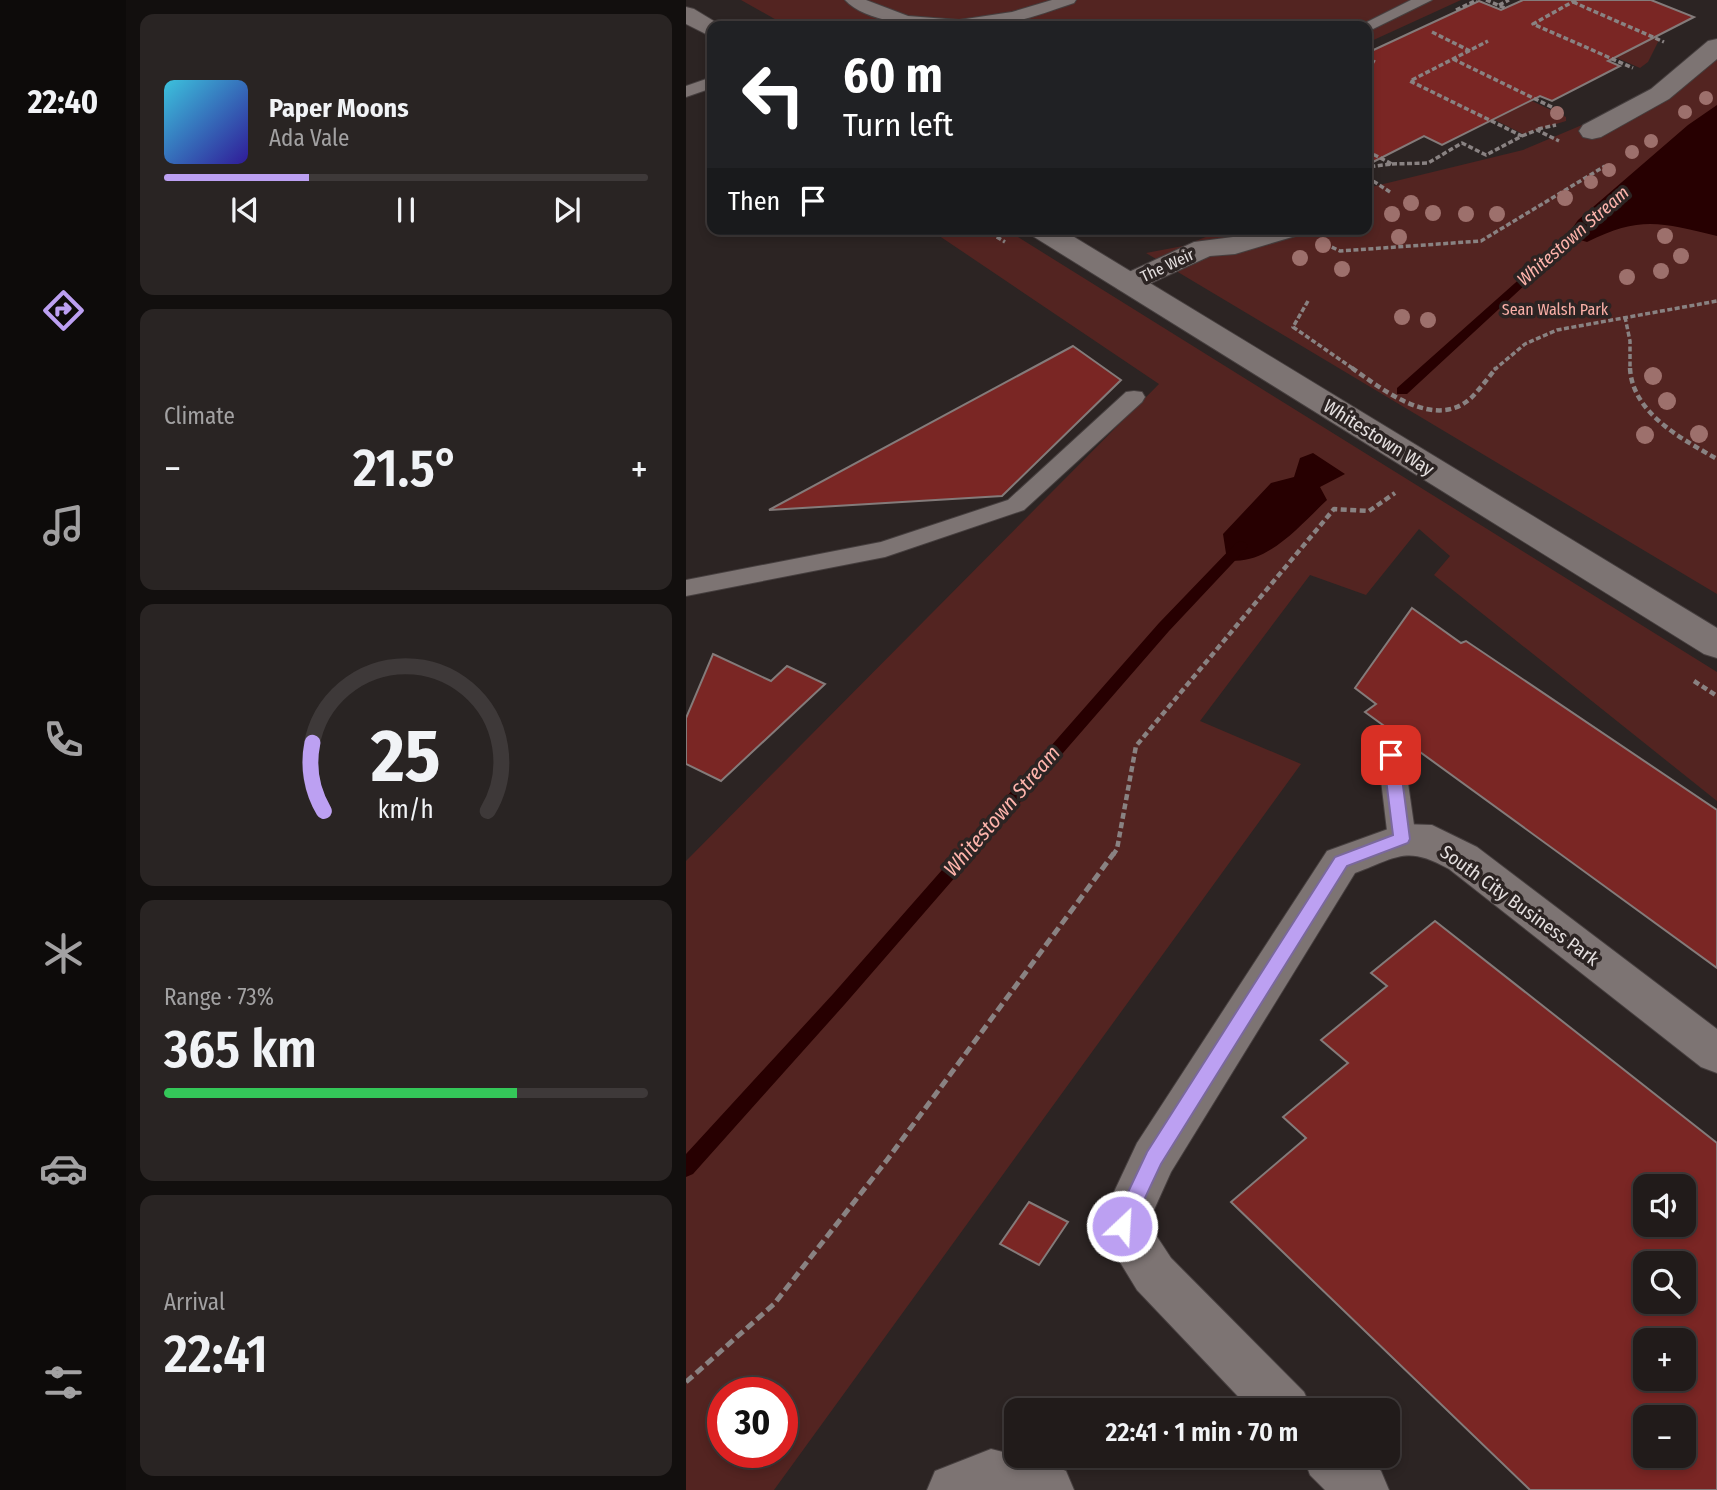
<!DOCTYPE html>
<html lang="en">
<head>
<meta charset="utf-8">
<style>
  :root { --surface:#211b1a; --page:#292423; --text:#f1f3f6; --muted:#a2a1a2; --line:#3e3939; --accent:#bca0f2 }
  body { margin:0; font-family:"Fira Sans Condensed",sans-serif; background:var(--page); color:var(--text); height:100vh; display:flex; flex-direction:column; font-size:26px; white-space:nowrap }
  * { box-sizing:border-box; margin:0 }
  p { font-size:23px; color:var(--muted) }
  .icon { flex:none; width:38px; height:38px; fill:none; stroke:currentColor; stroke-width:2; stroke-linecap:round; stroke-linejoin:round }
  .map { position:relative; flex:1; overflow:hidden }
  .sheet { display:flex; flex-direction:column; gap:14px; padding:14px; background:#120f0e; width:560px }
  .sheet>* { flex:none }
  .guide { position:absolute; left:21px; top:21px; width:665px; height:214px; border-radius:14px; box-shadow:0 4px 10px #0003,0 0 0 2px var(--line); background:#202124; color:#fff; overflow:hidden }
  .controls { position:absolute; left:947px; top:1174px; display:grid; gap:14px }
  .controls a { display:grid; place-items:center; width:63px; height:63px; border-radius:14px; background:var(--surface); box-shadow:0 4px 10px #0003,0 0 0 2px var(--line); font-size:35px }
  .speed { position:absolute; left:21px; top:1377px; display:flex; gap:14px; font-size:35px; font-weight:700; text-align:center }
  .speed>* { display:grid; place-content:center; width:91px; height:91px; border-radius:50%; background:var(--surface); box-shadow:0 4px 10px #0003,0 0 0 2px var(--line); line-height:1 }
  .speed .limit { border:10px solid #d22; background:#fff; color:#111 }
  .pin { position:absolute; display:grid; place-items:center; width:60px; height:60px; color:#fff; margin:-30px; border-radius:14px; box-shadow:0 4px 10px #0006 }
  .me { position:absolute; width:77px; margin:-38px; rotate:25deg; stroke-linejoin:round; filter:drop-shadow(0 0 5px #0008) }
  .turn { display:flex; align-items:center; gap:24px; height:147px; padding:0 21px; font-size:32px }
  .turn .icon { width:91px; height:91px; stroke-width:2.5 }
  .turn b { display:block; font-size:49px; line-height:60px }
  .then { display:flex; align-items:center; height:66px; padding:0 21px; background:#0003; gap:14px; font-size:26px }
  .big { font-size:52px; font-weight:600; line-height:1.1 }
  .sheet .tile { flex:1; display:flex; flex-direction:column; justify-content:center; gap:10px; min-width:0; padding:0 24px; border-radius:14px; background:var(--page) }
  .sheet .dial { align-items:center; gap:0 }
  .dial svg { height:182px; overflow:visible; fill:none; stroke:var(--line); stroke-width:7; stroke-linecap:round; text-anchor:middle }
  .dial text { fill:var(--text); stroke:none }
  .song { display:flex; align-items:center; gap:21px }
  .cover { width:84px; height:84px; border-radius:10px; background:linear-gradient(135deg,hsl(190 70% 55%),hsl(250 70% 35%)) }
  .played { height:7px; border-radius:4px; background:linear-gradient(90deg,var(--accent) 30%,var(--line) 30%) }
  .keys { display:flex; justify-content:space-around; direction:ltr }
  .heat { display:flex; justify-content:space-between; align-items:center; font-size:38px; direction:ltr }
  .charge { height:10px; border-radius:5px; background:linear-gradient(90deg,#34c759 73%,var(--line) 0) }
  .trip { position:absolute; left:318px; top:1398px; width:396px; height:70px; border-radius:14px; background:var(--surface); box-shadow:0 4px 10px #0003,0 0 0 2px var(--line); font-weight:600; line-height:70px; text-align:center }
  main { display:flex; flex:1; min-height:0 }
  .tab-bar { display:flex; flex-direction:column; width:126px; justify-content:space-around; align-items:center; background:#0d0b0a; color:var(--muted) }
  .tab-bar .icon { width:49px; height:49px }
  .tab-bar .on { color:var(--accent) }
  .tab-bar b { font-size:32px; color:var(--text) }
  .map>svg:first-child { display:block }
  .green { fill:#532421; fill-rule:evenodd }
  .water { fill:#270001 }
  .lines { fill:none; stroke-linecap:round; stroke-linejoin:round }
  .stream { fill:#270001; fill-rule:evenodd }
  .building { fill:#7a2624; stroke:#847b7a; stroke-width:2; fill-rule:evenodd }
  .service-casing { stroke:#463f3f; stroke-width:2 }
  .minor-casing { stroke:#463f3f; stroke-width:2 }
  .tertiary-casing { stroke:#463f3f; stroke-width:2 }
  .path-far2 { stroke:#898282; stroke-width:3.5; stroke-dasharray:5 2.5; stroke-linecap:butt }
  .path-far1 { stroke:#898282; stroke-width:4.5; stroke-dasharray:6 3.5; stroke-linecap:butt }
  .path { stroke:#898282; stroke-width:5; stroke-dasharray:9 4.5; stroke-linecap:butt }
  .service { fill:#7d7473; fill-rule:evenodd }
  .minor { fill:#7d7473; fill-rule:evenodd }
  .tertiary { fill:#7d7473; fill-rule:evenodd }
  .tree { fill:#9d706c }
  .route { fill:#bca0f2; stroke:#7a689d; stroke-width:2 }
  .labels { text-anchor:middle; stroke-width:7; stroke-linejoin:round; paint-order:stroke }
  .far-street-label { font-size:16px; fill:#e4dfdf; stroke:#2c2423 }
  .far-park-label { font-size:16px; fill:#f9afa7; stroke:#2c2423 }
  .far-water-label { font-size:18px; font-style:italic; fill:#feb4ac; stroke:#2c2423 }
  .street-label { font-size:19px; fill:#e4dfdf; stroke:#2c2423 }
  .water-label { font-size:21px; font-style:italic; fill:#feb4ac; stroke:#2c2423 }
</style>
</head>
<body>
<main>
<nav class="tab-bar">
<b>22:40</b>
<svg class="icon on" aria-label="directions" viewBox="0 0 24 24"><path d="M12 3l9 9-9 9-9-9zM9 14v-3h6M13 9l2 2-2 2"/></svg>
<svg class="icon" aria-label="music" viewBox="0 0 24 24"><path d="M9 18V5l10-2v13"/><circle cx="6" cy="18" r="3"/><circle cx="16" cy="16" r="3"/></svg>
<svg class="icon" aria-label="phone" viewBox="0 0 24 24"><path d="M5 4h4l2 5-3 2q2 4 5 5l2-3 5 2v4C11 20 4 13 5 4z"/></svg>
<svg class="icon" aria-label="climate" viewBox="0 0 24 24"><path d="M12 3v18M4 7l16 10M4 17L20 7"/></svg>
<svg class="icon" aria-label="car" viewBox="0 0 24 24"><path d="M5 17H2v-5l4-1 3-4h7l3 4 3 1v5h-3M9 17h6M6 11h13"/><circle cx="7" cy="17" r="2"/><circle cx="17" cy="17" r="2"/></svg>
<svg class="icon" aria-label="filters" viewBox="0 0 24 24"><path d="M4 7h16M4 17h16"/><circle cx="9" cy="7" r="2"/><circle cx="15" cy="17" r="2"/></svg>
</nav>
<section class="sheet">
<div class="tile">
<div class="song"><i class="cover"></i><div><b>Paper Moons</b><p>Ada Vale</p></div></div>
<div class="played"></div>
<div class="keys"><svg class="icon" aria-label="previous" viewBox="0 0 24 24"><path d="M18 5L8 12l10 7zM5 5v14"/></svg><svg class="icon" aria-label="pause" viewBox="0 0 24 24"><path d="M8 5v14M16 5v14"/></svg><svg class="icon" aria-label="next" viewBox="0 0 24 24"><path d="M6 5l10 7-10 7zM19 5v14"/></svg></div>
</div>
<div class="tile"><p>Climate</p>
<div class="heat"><a>−</a><b class="big">21.5°</b><a>+</a></div>
</div>
<div class="tile dial"><svg viewBox="0 0 100 80">
<path d="M14 69A42 42 0 1 1 86 69"/>
<path d="M14 69A42 42 0 0 1 9 39" stroke="#bca0f2"/>
<text x="50" y="56" font-size="32" font-weight="700">25</text>
<text x="50" y="72" font-size="11">km/h</text>
</svg></div>
<div class="tile"><p>Range · 73%</p><b class="big">365 km</b><div class="charge"></div></div>
<div class="tile"><p>Arrival</p><b class="big">22:41</b></div>
</section>
<div class="map">
<svg width="1031" height="1490" viewBox="0 0 1031 1490">
  <rect width="100%" height="100%" fill="#2c2423"/>
  <path class="green" d="M55,0H775L681,43V26H101Z
    M891,7L973,40L962,62L954,68L855,25Z
    M1031,53V594L460,253L497,246L540,229H681V188L837,150L915,117Z
    M768,64L880,117V121L837,134L751,91Z
    M243,229H319L1031,672V801L748,575L764,556L733,529L680,595L624,575L514,721L615,764L88,1490H0V861L473,384ZM37,1393H96V1452H37Z"/>
  <path class="water" d="M1031,105V236C976,223 955,215 901,242L881,236L892,220L1002,125Z
    M627,453L659,474L634,487L641,500C615,524 581,567 541,560L537,534L585,483L608,477L614,458Z"/>
  <g class="lines">
    <path class="stream" d="M900,220L906,223L904,225L721,394H711V388Z
      M555,541L560,543L562,546L560,549L483,631L159,1004L7,1174L0,1177V1154L147,994L473,623L550,543Z"/>
  </g>
  <path class="building" d="M837,0H965L1008,17L922,61L934,66L866,101L854,96L756,145L738,136L681,165V53L793,1L815,10Z
    M387,346L435,380L316,496L83,510Z
    M726,608L775,643L780,641L1031,810V968L679,712L690,704L669,688Z
    M27,654L85,681L101,666L139,684L35,781L0,764V718Z
    M749,921L1031,1143V1490H844L545,1202L620,1138L597,1117L662,1063L635,1040L701,986L685,973ZM959,1186H998V1225H959ZM959,1264H998V1302H959ZM959,1340H998V1379H959ZM959,1418H998V1456H959Z
    M343,1202L382,1222L353,1265L314,1244Z"/>
  <g class="lines">
    <g class="service-casing">
      <path id="service" d="M159,0H180L222,16L273,20L326,12L366,0H390L388,3C361,12 333,23 304,26C268,30 184,28 159,0Z
        M725,0H746L687,29L681,31V26H673Z
        M26,77V88L0,97V86Z
        M448,391L456,392L459,397L456,402L338,510L199,557L0,596V580L195,542L322,500L440,392Z
        M705,745L714,748L718,755L730,839L726,846L716,850L706,846L702,839L692,755L696,748Z"/>
    </g>
    <g class="minor-casing">
      <path id="minor" d="M1031,39V59L983,99L915,137L906,139L897,137L893,131L897,125L965,89L1022,41Z
        M572,229H617L613,235L549,254L524,256L452,289L442,292L432,289L427,283L432,277L508,242L547,237Z
        M716,824L746,825L791,847L1031,1029V1073L1015,1067L763,869C720,845 712,857 669,873L485,1172L462,1223L485,1258L618,1392L626,1410H565L451,1290L412,1226L451,1143L641,851Z
        M305,1449L361,1463L380,1471L388,1490H241L249,1471Z
        M617,1456H680L695,1471L703,1490H639L624,1475Z"/>
    </g>
    <g class="tertiary-casing">
      <path id="tertiary" d="M0,7L8,9L36,26H26V37L0,24Z
        M341,229H375L1031,628V658L1018,654L345,235Z"/>
    </g>
    <path class="path-far2" d="M800,0L819,8
      M890,0L847,24L947,68
      M887,2L978,42
      M813,5L823,0
      M770,10L791,0
      M746,32L784,51
      M681,58L689,62
      M767,59L876,112
      M852,129L870,125
      M836,136L851,130L873,141
      M681,151L706,164L681,167
      M706,164L742,163L776,143L800,155L836,136L724,81L802,41
      M681,177L704,192
      M298,229L319,242
      M639,244L654,251L795,241L919,166
      M622,301L607,327L669,370
      M939,317L944,341V370
      M808,370L839,344L871,330L1031,301"/>
    <path class="path-far1" d="M666,368C697,390 749,431 785,398C794,389 802,378 810,368
      M944,368C946,413 996,439 1031,459
      M1008,681L1031,696
      M427,855L431,849L450,746L648,509L683,511L709,493"/>
    <path class="path" d="M0,1382L88,1304L201,1160L428,853"/>
    <use href="#service" class="service"/>
    <use href="#minor" class="minor"/>
    <use href="#tertiary" class="tertiary"/>
  </g>
  <g class="tree">
    <circle cx="1020" cy="98" r="7"/>
    <circle cx="999" cy="112" r="7"/>
    <circle cx="871" cy="113" r="7"/>
    <circle cx="965" cy="141" r="7"/>
    <circle cx="946" cy="152" r="7"/>
    <circle cx="923" cy="170" r="7"/>
    <circle cx="905" cy="182" r="7"/>
    <circle cx="879" cy="198" r="8"/>
    <circle cx="725" cy="203" r="8"/>
    <circle cx="747" cy="213" r="8"/>
    <circle cx="706" cy="214" r="8"/>
    <circle cx="780" cy="214" r="8"/>
    <circle cx="811" cy="214" r="8"/>
    <circle cx="979" cy="236" r="8"/>
    <circle cx="713" cy="237" r="8"/>
    <circle cx="637" cy="245" r="8"/>
    <circle cx="995" cy="256" r="8"/>
    <circle cx="614" cy="258" r="8"/>
    <circle cx="656" cy="269" r="8"/>
    <circle cx="975" cy="271" r="8"/>
    <circle cx="941" cy="277" r="8"/>
    <circle cx="716" cy="317" r="8"/>
    <circle cx="742" cy="320" r="8"/>
    <circle cx="967" cy="376" r="9"/>
    <circle cx="981" cy="401" r="9"/>
    <circle cx="1013" cy="434" r="9"/>
    <circle cx="959" cy="435" r="9"/>
  </g>
  <path class="route" d="M705,749L713,755L724,839L722,843L661,866L475,1164L443,1232L436,1235L429,1232L426,1226L461,1152L649,857L707,835L697,755Z"/>
  <g class="labels">
    <g class="far-street-label">
      <text transform="translate(481 265) rotate(-25)" y="6">The Weir</text>
    </g>
    <g class="far-park-label">
      <text x="869" y="315">Sean Walsh Park</text>
    </g>
    <g class="far-water-label">
      <text transform="translate(887 236) rotate(-41)" y="6">Whitestown Stream</text>
    </g>
    <g class="street-label">
      <text transform="translate(693 437) rotate(32)" y="7">Whitestown Way</text>
      <text transform="translate(834 905) rotate(36)" y="7">South City Business Park</text>
    </g>
    <g class="water-label">
      <text transform="translate(316 811) rotate(-49)" y="7">Whitestown Stream</text>
    </g>
  </g>
</svg>
<div class="controls">
<a><svg class="icon" aria-label="sound" viewBox="0 0 24 24"><path d="M4 9h4l5-4v14l-5-4H4zM17 9q2 3 0 6"/></svg></a>
<a><svg class="icon" aria-label="search" viewBox="0 0 24 24"><circle cx="10" cy="10" r="6"/><path d="M15 15l6 6"/></svg></a>
<a>+</a>
<a>−</a>
</div>
<div class="speed"><div class="limit">30</div></div>
<div class="pin" style="left:705px;top:755px;background:#d93025"><svg class="icon" aria-label="arrive" viewBox="0 0 24 24"><path d="M6 21V4h12l-3 4 3 4H6"/></svg></div>
<svg class="me" style="left:436px;top:1226px" viewBox="-20 -20 40 40"><circle r="17" fill="#bca0f2" stroke="#fff" stroke-width="3"/><path d="M0-11L8 9 0 5-8 9z" fill="#fff"/></svg>
<div class="trip">22:41 · 1 min · 70 m</div>
<div class="guide">
<div class="turn"><svg class="icon" aria-label="left" viewBox="0 0 24 24"><path d="M17 20v-9H6M10 6l-5 5 5 5"/></svg><div><b>60 m</b>Turn left</div></div>
<div class="then">Then<svg class="icon" aria-label="arrive" viewBox="0 0 24 24"><path d="M6 21V4h12l-3 4 3 4H6"/></svg></div>
</div>
</div>
</main>
</body>
</html>
